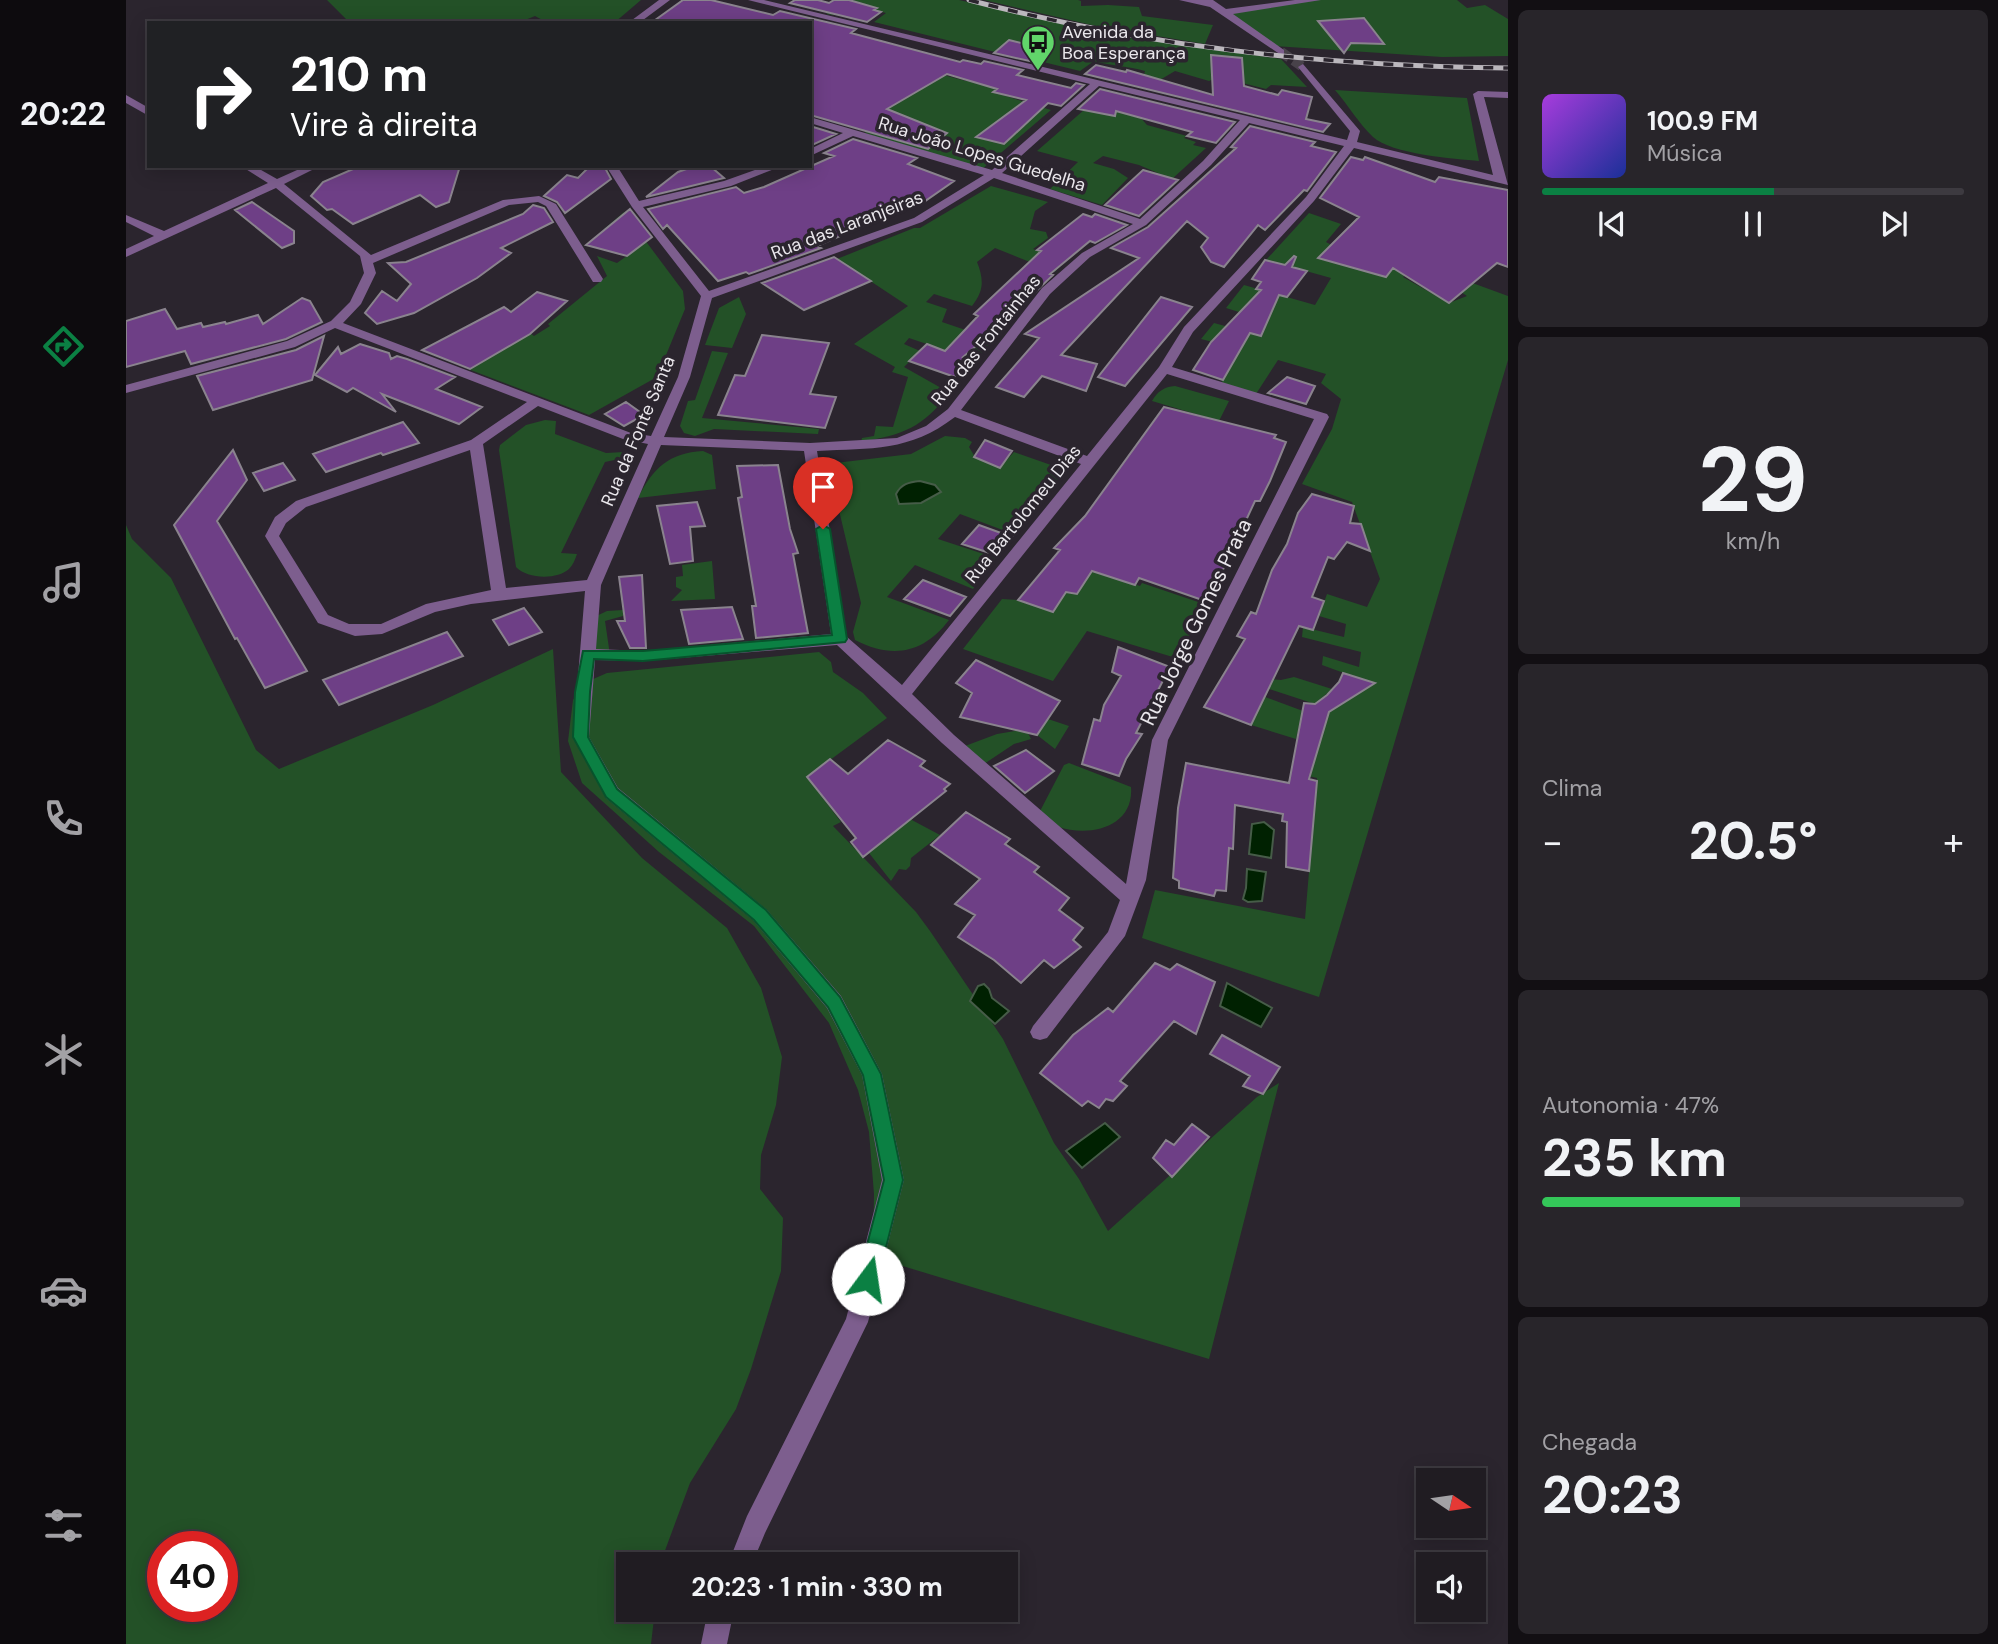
<!DOCTYPE html>
<html lang="pt">
<head>
<meta charset="utf-8">
<style>
  :root { --surface:#201c22; --page:#28252a; --text:#f1f3f6; --muted:#a2a1a5; --line:#3d3a40; --accent:#0b8043 }
  body { margin:0; font-family:"DM Sans",sans-serif; background:var(--page); color:var(--text); height:100vh; display:flex; flex-direction:column; font-size:26px; white-space:nowrap }
  * { box-sizing:border-box; margin:0 }
  p { font-size:23px; color:var(--muted) }
  .icon { flex:none; width:38px; height:38px; fill:none; stroke:currentColor; stroke-width:2; stroke-linecap:round; stroke-linejoin:round }
  .map { position:relative; flex:1; overflow:hidden }
  .drawer { display:flex; flex-direction:column; gap:10px; padding:10px; background:#120f13; width:490px }
  .drawer>* { flex:none }
  .top-card { position:absolute; left:21px; top:21px; width:665px; height:147px; border-radius:0px; box-shadow:0 4px 18px #0003,0 0 0 2px var(--line); background:#202124; color:#fff; overflow:hidden }
  .needle { width:46px; rotate:103deg }
  .fabs { position:absolute; left:1290px; top:1468px; display:grid; gap:14px }
  .fabs a { display:grid; place-items:center; width:70px; height:70px; border-radius:0px; background:var(--surface); box-shadow:0 4px 18px #0003,0 0 0 2px var(--line); font-size:35px }
  .speed { position:absolute; left:21px; top:1531px; display:flex; gap:14px; font-size:35px; font-weight:700; text-align:center }
  .speed>* { display:grid; place-content:center; width:91px; height:91px; border-radius:50%; background:var(--surface); box-shadow:0 4px 18px #0003,0 0 0 2px var(--line); line-height:1 }
  .speed .limit { border:10px solid #d22; background:#fff; color:#111 }
  .pin { position:absolute; display:grid; place-items:center; width:60px; height:60px; color:#fff; margin:-72px -30px; border-radius:50% 50% 50% 0; rotate:-45deg; box-shadow:0 0 7px #0007 }
  .pin .icon { rotate:45deg }
  .me { position:absolute; width:77px; margin:-38px; rotate:14deg; stroke-linejoin:round; filter:drop-shadow(0 0 5px #0008) }
  .turn { display:flex; align-items:center; gap:24px; height:147px; padding:0 28px; font-size:32px }
  .turn .icon { width:91px; height:91px; stroke-width:2.5 }
  .turn b { display:block; font-size:49px; line-height:60px }
  .big { font-size:52px; font-weight:700; line-height:1.1 }
  .drawer .widget { flex:1; display:flex; flex-direction:column; justify-content:center; gap:10px; min-width:0; padding:0 24px; border-radius:10px; background:var(--page) }
  .drawer .dial { align-items:center; gap:0 }
  .dial b { font-size:91px; line-height:1 }
  .song { display:flex; align-items:center; gap:21px }
  .cover { width:84px; height:84px; border-radius:10px; background:linear-gradient(135deg,hsl(280 70% 55%),hsl(230 70% 35%)) }
  .played { height:7px; border-radius:4px; background:linear-gradient(90deg,var(--accent) 55%,var(--line) 55%) }
  .keys { display:flex; justify-content:space-around; direction:ltr }
  .heat { display:flex; justify-content:space-between; align-items:center; font-size:38px; direction:ltr }
  .charge { height:10px; border-radius:5px; background:linear-gradient(90deg,#34c759 47%,var(--line) 0) }
  .trip { position:absolute; left:490px; top:1552px; width:402px; height:70px; border-radius:0px; background:var(--surface); box-shadow:0 4px 18px #0003,0 0 0 2px var(--line); font-weight:700; line-height:70px; text-align:center }
  main { display:flex; flex:1; min-height:0 }
  .menu { display:flex; flex-direction:column; width:126px; justify-content:space-around; align-items:center; background:#0d0b0e; color:var(--muted) }
  .menu .icon { width:49px; height:49px }
  .menu .current { color:var(--accent) }
  .menu b { font-size:32px; color:var(--text) }
  .map>svg:first-child { display:block }
  .green { fill:#235127; fill-rule:evenodd }
  .water { fill:#002101; stroke:#465c48; stroke-width:2 }
  .building { fill:#6e3f86; stroke:#8a838e; stroke-width:2 }
  .lines { fill:none; stroke-linecap:round; stroke-linejoin:round }
  .minor-tunnel { stroke:#48424a; stroke-width:10; stroke-dasharray:10 5; stroke-linecap:butt }
  .minor { fill:#7d5e8e; fill-rule:evenodd }
  .rail-casing { stroke:#bbb7bd; stroke-width:5 }
  .rail { stroke:#2b252e; stroke-width:3.5; stroke-dasharray:10; stroke-linecap:butt }
  .route { fill:#0b8043; stroke:#07532c; stroke-width:2 }
  .labels { text-anchor:middle; stroke-width:7; stroke-linejoin:round; paint-order:stroke }
  .far-poi-label { font-size:18px; fill:#eae7ec; stroke:#2b252e; text-anchor:start }
  .far-street-label { font-size:18px; fill:#eae7ec; stroke:#2b252e }
  .street-label { font-size:21px; fill:#eae7ec; stroke:#2b252e }
</style>
</head>
<body>
<main>
<nav class="menu">
<b>20:22</b>
<svg class="icon current" aria-label="directions" viewBox="0 0 24 24"><path d="M12 3l9 9-9 9-9-9zM9 14v-3h6M13 9l2 2-2 2"/></svg>
<svg class="icon" aria-label="music" viewBox="0 0 24 24"><path d="M9 18V5l10-2v13"/><circle cx="6" cy="18" r="3"/><circle cx="16" cy="16" r="3"/></svg>
<svg class="icon" aria-label="phone" viewBox="0 0 24 24"><path d="M5 4h4l2 5-3 2q2 4 5 5l2-3 5 2v4C11 20 4 13 5 4z"/></svg>
<svg class="icon" aria-label="climate" viewBox="0 0 24 24"><path d="M12 3v18M4 7l16 10M4 17L20 7"/></svg>
<svg class="icon" aria-label="car" viewBox="0 0 24 24"><path d="M5 17H2v-5l4-1 3-4h7l3 4 3 1v5h-3M9 17h6M6 11h13"/><circle cx="7" cy="17" r="2"/><circle cx="17" cy="17" r="2"/></svg>
<svg class="icon" aria-label="filters" viewBox="0 0 24 24"><path d="M4 7h16M4 17h16"/><circle cx="9" cy="7" r="2"/><circle cx="15" cy="17" r="2"/></svg>
</nav>
<div class="map">
<svg width="1382" height="1644" viewBox="0 0 1382 1644">
  <rect width="100%" height="100%" fill="#2b252e"/>
  <path class="green" d="M201,0H515L488,23H422L409,16L392,23H224Z
    M720,0H833L970,32L1155,59L1181,87L1145,85L1140,89L1093,77L1083,81L1049,71L1022,87L1015,85L1019,71C1001,66 986,66 968,61L954,71L913,61L923,50L883,40L869,52L748,22L760,13L748,10L724,17L700,14Z
    M858,0H952L955,1V6L982,5L1013,7L1016,16L1087,25L1079,44L970,26Z
    M1186,0H1331L1341,8L1359,5L1382,19V56L1316,57L1148,46L1100,12Z
    M697,43L840,81L849,74L918,89L910,97L872,87L867,92L925,110L855,170L739,133L740,130H751L759,123L752,121L755,118L733,112L719,122L694,117L709,104L684,95V73H695L746,87L752,81L692,64L684,65V49L689,50ZM772,124L793,130L802,125L809,129L803,134L815,138L803,148L756,133Z
    M1209,90L1341,98L1353,161C1329,159 1265,154 1247,137C1233,124 1222,105 1209,90Z
    M983,109L1013,116L1021,125L1061,136L1058,138L1070,142L1067,145L1080,148L1046,179L1013,165L977,156L967,163L988,169L1002,178L976,205L924,189L952,162L911,151L958,110Z
    M865,186L922,202L909,211L904,229L920,232L922,238L907,249L939,260L929,272L869,248L851,262C858,280 858,291 846,306L808,294L800,302L821,309L816,322L866,339L851,361L783,338L778,344L794,351L778,367L824,393C795,428 779,434 735,442L736,438L748,436L750,426L767,427L782,377L766,372L769,367L728,344L782,306L711,259L788,228H794Z
    M1280,190L1300,199L1308,211L1334,216L1311,253L1277,277L1323,303L1341,296L1332,290L1341,281L1382,296V360L1193,997L1016,938L1029,890L1179,919L1191,778L1169,773V746L1191,752L1203,712L1248,684L1196,665L1197,656L1233,667L1235,652L1176,637L1177,627L1218,637L1220,624L1193,616L1201,594L1241,607L1254,579L1226,502L1176,484L1206,429L1215,399L1195,383L1200,374L1152,360L1130,394L1095,383L1114,349L1075,339L1088,323L1136,336L1142,321L1100,308L1118,285L1189,305L1205,278L1140,260L1183,213L1215,224L1200,242L1217,251L1208,262L1260,277L1279,254L1319,236L1278,221L1269,233L1227,214L1242,204L1276,217L1288,206L1279,202Z
    M498,212L557,291L559,309L531,377L463,415L342,369L373,350L396,327L408,336L424,326L422,324L481,276L471,256L491,263L512,248L498,235L478,229Z
    M613,297L620,314L606,348L579,345L593,308Z
    M586,351L602,353L576,418L693,429L692,434L588,429L569,436L558,433L554,426L562,401L569,400Z
    M1049,386L1103,401L1093,421L1026,401C1032,391 1038,387 1049,386Z
    M419,420L430,421L429,434L480,453L498,452V458L479,462L435,553L451,554C449,560 447,565 443,569C431,580 401,579 390,567L373,450L374,445L400,425Z
    M819,436L839,438L846,442L843,447L849,457L873,468L888,452L925,465L932,471L933,478L890,535L834,514L812,539L870,558L847,589L789,565L761,597L823,620C797,654 766,659 729,640L727,632L735,603L707,485L694,479L695,467L701,464L785,454Z
    M577,451L586,455L590,489L512,498C527,468 543,453 577,451Z
    M0,525L6,539L45,578L130,750L153,769L307,705L427,649L435,772L516,858L601,928L635,988L656,1057L650,1105L635,1155L634,1189L657,1218L655,1271L625,1369L610,1409L564,1483L534,1564H502V1610H529L525,1644H0ZM96,1547V1606H37V1547Z
    M930,554C958,564 986,577 1014,586L1016,583L1078,604L1066,631L1050,658L961,631L927,681L837,649L876,599L892,600L927,612L940,592L951,594L963,575L925,561Z
    M586,561L589,599L545,601L556,590L550,587V577L557,576L556,565Z
    M497,610V616L479,621L484,655L462,654L464,619L481,611Z
    M693,652L705,662L707,672L737,693L761,718L681,777L715,822L707,826L790,912L804,931L877,1039L928,1143L953,1179L982,1231L1131,1097L1153,1083L1083,1359L747,1257L748,1194L743,1132L732,1090L703,1023L628,926L533,852L456,783L442,741L447,700L458,683L481,673Z
    M1168,677L1206,689L1189,704L1137,687L1143,679L1155,680Z
    M1139,697L1177,711L1170,739L1125,725Z
    M922,719L943,726L929,749L911,735Z
    M900,729L905,739L888,744L858,764L839,746L871,734Z
    M943,763L1005,787C1009,837 939,841 912,815L938,765Z
    M784,819L814,835L785,858L784,866L780,870L773,869L765,881L743,853Z"/>
  <path class="water" d="M794,481L809,485L815,492L795,503L773,504L770,494C775,484 783,482 794,481Z
    M1138,822L1148,830L1145,858L1123,854L1126,824Z
    M1121,869L1140,872L1136,901L1122,902L1117,899L1120,888Z
    M1101,983L1146,1008L1135,1027L1094,1006Z
    M858,984L863,989L866,998L883,1011L869,1024L844,1001L852,986Z
    M979,1123L994,1137L956,1168L940,1151Z"/>
  <path class="building" d="M557,0H585L647,15L654,11L730,29L725,33L834,62L837,60L855,64L858,61L897,70L891,75L945,88L950,83L958,85L935,106L922,103L878,144L850,137L900,100L867,92L871,89L821,74L761,109L821,133L802,149L684,115V23H525Z
    M669,0H692L703,3L708,0H723L751,8L748,10L755,12L741,22L664,3Z
    M1238,18L1258,44L1225,43L1218,53L1192,21Z
    M883,40L924,50L908,62L868,53Z
    M1085,55L1116,58L1118,86L1152,95L1156,90L1186,97L1180,119L1204,124L1197,132L959,74L970,65L1000,72L1001,70L1087,95Z
    M974,89L1109,122L1090,143L1061,136L1066,132L990,111L989,116L952,109Z
    M684,126L710,134L684,146Z
    M1124,126L1189,142L1185,146L1210,152L1181,191L1178,190L1139,230L1132,225L1098,267L1085,262L1075,247L1082,238L1061,221L935,355L971,364L960,391L916,376L898,397L870,387L913,338L899,334L1013,258L985,248L1022,227L1069,185L1110,148L1105,147Z
    M727,139L791,158L782,164L828,181L792,206L788,204L691,246L695,248L623,274L620,272L592,281L541,225L537,229L522,209L610,187L618,193L638,187L708,156L698,153Z
    M1225,157L1237,160L1239,157L1309,182L1313,177L1382,190V267L1371,263L1323,303L1267,268L1260,277L1192,258L1233,217L1194,198Z
    M234,166H334L323,202L310,207L294,195L227,224L206,209L201,210L185,196L197,182Z
    M464,166H478L485,179L439,213L431,202L418,196L441,175L452,178Z
    M569,166H584L598,178L520,197L552,172Z
    M1017,170L1052,180L1013,216L979,205Z
    M126,202L168,231V243L156,248L109,210Z
    M407,205L418,208L427,222L375,248L385,253L351,278L288,313L251,324L239,313L256,291L271,301L285,284L262,263L280,262L397,214Z
    M504,209L526,237L501,256L460,245Z
    M957,214L966,217L969,214L1001,225L969,243L964,241L924,274L927,275L874,326L837,357L844,359L829,377L783,361L801,344L819,351L852,316L848,314L915,251L911,250Z
    M1168,256L1170,257L1166,267L1181,271L1161,297L1153,295L1135,336L1124,333L1097,380L1067,370L1085,342L1135,290L1130,289L1135,282L1126,279L1139,260L1159,265Z
    M708,257L745,281L678,310L636,283Z
    M411,292L441,301L404,334L344,369L296,350L378,307L385,312Z
    M1035,297L1066,307L999,386L972,377Z
    M176,298L184,301L196,322L160,339L65,364L59,351L0,367V321L39,309L51,329L75,323L77,327L99,322L100,324L132,315L137,324Z
    M636,335L703,343L684,394L710,397L699,428L592,415L609,375L619,376Z
    M198,336L186,380L87,410L71,376L170,350Z
    M234,344L263,353L265,359L271,356L281,359L329,377L310,389L356,407L333,424L256,394L270,412L227,388L221,392L189,375L212,347L215,354Z
    M1161,377L1189,386L1180,404L1142,393Z
    M500,402L518,415L498,426L479,414Z
    M1038,407L1150,435L1148,438L1160,442L1144,481L1134,501H1129L1082,602L1013,578L1009,585L966,571L951,594L940,592L927,612L892,600L934,550L928,548L959,516Z
    M277,422L293,443L257,455L255,453L200,472L187,454Z
    M859,440L886,451L874,468L848,457Z
    M107,450L121,480L91,521L181,671L139,688L111,638L109,639L48,525Z
    M157,463L169,480L138,491L127,473Z
    M652,465L664,529L672,553L667,554L682,633L630,638L626,606H630L612,498L616,497L611,466Z
    M1186,494L1228,506L1224,523L1235,524L1244,551L1221,542L1208,559L1202,557L1186,597L1198,601L1187,630L1173,626L1125,725L1078,707L1119,639L1111,636L1125,612L1130,614L1146,570L1161,544L1172,513Z
    M571,502L579,526L564,527L567,561L544,564L531,506Z
    M853,525L886,537L870,555L836,544Z
    M516,575L520,648H504L491,621H499L493,577Z
    M797,580L840,597L824,616L778,599Z
    M606,607L617,639L563,644L555,610Z
    M398,608L416,632L383,645L367,620Z
    M321,632L337,656L213,705L197,680Z
    M992,647L1044,667L1010,733L1016,734L1000,759L993,776L956,764L968,719L974,721L978,705L995,676L986,672Z
    M850,660L934,701L911,735L834,717L846,693L830,683Z
    M1217,673L1249,683L1203,712L1183,779L1191,781L1183,871L1160,867L1161,822L1156,821L1157,814L1109,805L1107,849L1103,848L1100,891L1090,890L1088,896L1053,888V881L1047,878L1052,808L1060,763L1163,783L1178,703L1189,704L1201,695L1213,682Z
    M762,740L799,761L794,766L824,784L818,789L820,791L737,857L725,842L730,838L681,777L704,759L722,774Z
    M900,750L928,771L899,793L868,766Z
    M840,812L884,839L879,844L913,867L908,872L943,898L933,910L957,928L947,940L955,947L928,968L918,960L895,983L868,960L832,937L849,915L829,904L854,879L805,845Z
    M1029,963L1044,970L1051,964L1089,982L1070,1034L1048,1021L994,1081L1001,1086L987,1101L980,1099L973,1108L962,1101L956,1106L914,1073L947,1035L982,1008L987,1012Z
    M1096,1035L1154,1067L1137,1094L1117,1086L1124,1076L1084,1054Z
    M1066,1124L1083,1137L1046,1177L1027,1158L1040,1140L1048,1145Z"/>
  <g class="lines">
    <path class="minor-tunnel" d="M1155,52L1177,67"/>
    <path class="minor" d="M533,0H544L513,23H502Z
      M622,0H638L1221,140L1224,131L1172,67L1177,64L1234,131L1231,142L1367,175L1347,94L1352,91L1382,92V98L1358,97L1382,185L1228,148L1188,201L1067,332L1046,367L1201,414L1203,417L1042,740L1020,880L999,936L921,1038L914,1040L907,1038L904,1032L907,1026L982,932L994,900L816,743L711,645L518,661L469,660L463,737L492,788L641,910L715,996L756,1074L778,1180L742,1322L639,1533L626,1564H602L621,1516L720,1319L756,1180L736,1075L701,1008L627,920L480,798L447,737L459,591L345,604L309,612L256,634L229,636L192,623L139,536L149,517L170,501L345,440L401,402L209,328L169,347L0,393V385L161,341L205,321L224,302L238,273L234,256L150,188L0,257V249L28,236L0,222V215L38,231L142,183L115,166H128L151,179L180,166H194L158,184L245,255L377,200L413,196L430,204L477,279L475,282H467L420,206L412,202L383,205L247,263L250,273L235,304L217,323L505,433L525,436L552,377L575,296L506,207L480,166H491L513,201L598,181L640,166H656L605,186L517,207L583,291L788,218L858,175L727,136L684,156V149L717,133L684,123V117L866,170L964,84ZM973,86L1114,120L1077,161L1014,219L876,173ZM1123,123L1218,146L1180,197L1058,327L1033,367L961,456L835,410L924,294L964,257L1020,225L1085,165ZM868,178L1007,224L956,253L916,288L822,409L800,426L771,438L684,443L538,437L564,377L586,298L796,222ZM1041,374L1188,419L1026,740L1000,884L828,735L786,694ZM412,406L497,439L522,444L461,580L380,588L357,444ZM829,417L955,464L776,685L721,637L691,451C746,448 783,452 829,417ZM535,445L678,451L705,634L518,651L470,649L475,585ZM344,450L365,590L300,604L255,624H223L202,615L153,536L160,523L180,507Z
      M1053,0H1087L1100,9L1169,0H1195L1107,14L1158,50V54L1155,55L1084,7Z
      M0,95L23,108V116L0,103Z
      M582,1610H608L601,1644H575Z"/>
    <g class="rail-casing">
      <path id="rail" d="M843,0C1022,47 1197,66 1382,68"/>
    </g>
    <use href="#rail" class="rail"/>
  </g>
  <path class="route" d="M697,525L704,529L721,639L719,642L517,661L468,659L464,692L462,737L491,789L640,910L714,997L755,1074L777,1180L752,1279L749,1286L742,1288L735,1286L732,1279L758,1180L737,1075L702,1007L628,920L480,797L447,737L449,692L457,651H517L706,635L690,529Z"/>
  <defs>
    <g id="bus-pin" transform="scale(1.75)"><path d="M0 17L-7.5 6A9.5 9.5 0 1 1 7.5 6Z" fill="#61d56a" stroke="#2b252e"/><path d="M-5-6H5V4H4V6H2V4H-2V6H-4V4H-5ZM-3.5-4V0h7V-4ZM-3.5 1.2v1.5H-2V1.2ZM2 1.2v1.5H3.5V1.2Z" fill="#111"/></g>
  </defs>
  <g fill-rule="evenodd">
    <use href="#bus-pin" x="912" y="42"/>
  </g>
  <g class="labels">
    <g class="far-poi-label">
      <text x="936" y="38">Avenida da<tspan x="936" dy="21">Boa Esperança</tspan></text>
    </g>
    <g class="far-street-label">
      <text transform="translate(856 154) rotate(17)" y="6">Rua João Lopes Guedelha</text>
      <text transform="translate(721 225) rotate(-21)" y="6">Rua das Laranjeiras</text>
      <text transform="translate(860 340) rotate(-51)" y="6">Rua das Fontainhas</text>
      <text transform="translate(512 431) rotate(-67)" y="6">Rua da Fonte Santa</text>
      <text transform="translate(897 514) rotate(-51)" y="6">Rua Bartolomeu Dias</text>
    </g>
    <g class="street-label">
      <text transform="translate(1070 622) rotate(-64)" y="7">Rua Jorge Gomes Prata</text>
    </g>
  </g>
</svg>
<div class="fabs">
<a><svg class="needle" viewBox="-14 -14 28 28"><path d="M0-13l5 13h-10z" fill="#e53935"/><path d="M0 13l5-13h-10z" fill="#a2a1a5"/></svg></a>
<a><svg class="icon" aria-label="sound" viewBox="0 0 24 24"><path d="M4 9h4l5-4v14l-5-4H4zM17 9q2 3 0 6"/></svg></a>
</div>
<div class="speed"><div class="limit">40</div></div>
<div class="pin" style="left:697px;top:529px;background:#d93025"><svg class="icon" aria-label="arrive" viewBox="0 0 24 24"><path d="M6 21V4h12l-3 4 3 4H6"/></svg></div>
<svg class="me" style="left:742px;top:1279px" viewBox="-20 -20 40 40"><circle r="19" fill="#fff"/><path d="M0-13L10 11 0 6-10 11z" fill="#0b8043"/></svg>
<div class="trip">20:23 · 1 min · 330 m</div>
<div class="top-card">
<div class="turn"><svg class="icon" aria-label="right" viewBox="0 0 24 24"><path d="M7 20v-9h11M14 6l5 5-5 5"/></svg><div><b>210 m</b>Vire à direita</div></div>
</div>
</div>
<section class="drawer">
<div class="widget">
<div class="song"><i class="cover"></i><div><b>100.9 FM</b><p>Música</p></div></div>
<div class="played"></div>
<div class="keys"><svg class="icon" aria-label="previous" viewBox="0 0 24 24"><path d="M18 5L8 12l10 7zM5 5v14"/></svg><svg class="icon" aria-label="pause" viewBox="0 0 24 24"><path d="M8 5v14M16 5v14"/></svg><svg class="icon" aria-label="next" viewBox="0 0 24 24"><path d="M6 5l10 7-10 7zM19 5v14"/></svg></div>
</div>
<div class="widget dial"><b>29</b><p>km/h</p></div>
<div class="widget"><p>Clima</p>
<div class="heat"><a>−</a><b class="big">20.5°</b><a>+</a></div>
</div>
<div class="widget"><p>Autonomia · 47%</p><b class="big">235 km</b><div class="charge"></div></div>
<div class="widget"><p>Chegada</p><b class="big">20:23</b></div>
</section>
</main>
</body>
</html>
